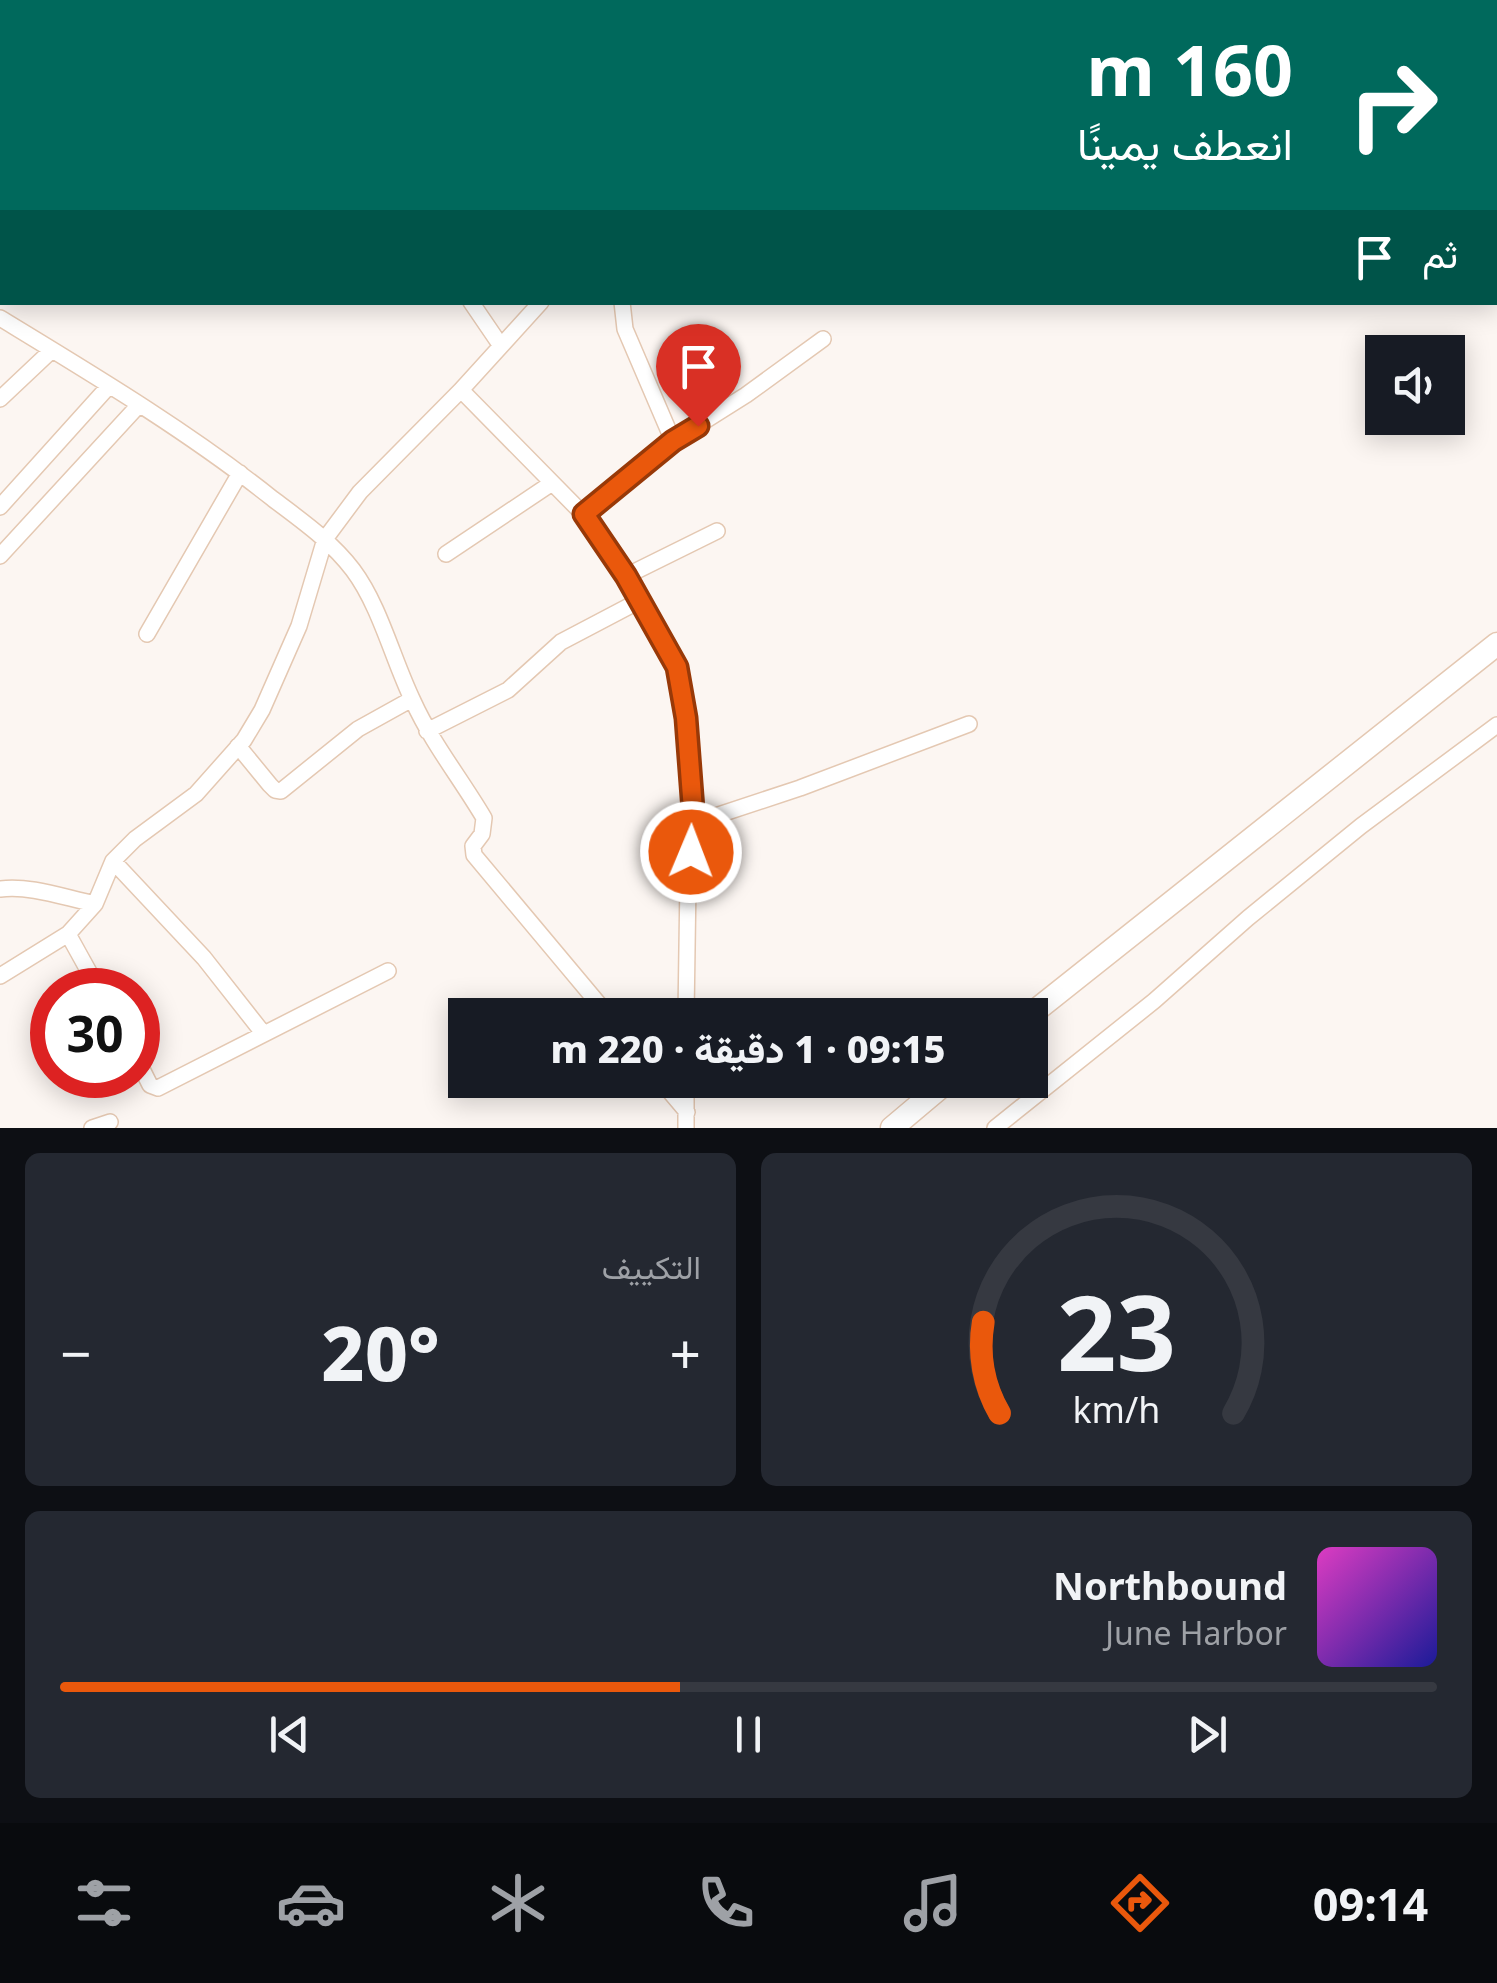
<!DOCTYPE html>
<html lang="ar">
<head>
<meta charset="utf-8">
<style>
  :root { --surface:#171b24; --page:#242831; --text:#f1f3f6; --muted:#9ea1a6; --line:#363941; --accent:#ea580c }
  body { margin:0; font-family:"Noto Sans",Vazirmatn,sans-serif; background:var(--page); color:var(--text); direction:rtl; height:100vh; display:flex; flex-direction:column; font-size:38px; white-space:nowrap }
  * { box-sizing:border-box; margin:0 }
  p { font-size:32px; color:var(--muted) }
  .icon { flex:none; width:55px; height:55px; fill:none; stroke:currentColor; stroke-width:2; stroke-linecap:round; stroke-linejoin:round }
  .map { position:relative; height:1128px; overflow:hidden; direction:ltr }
  .details { display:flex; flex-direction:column; gap:25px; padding:25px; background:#0d0f14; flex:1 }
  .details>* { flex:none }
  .hud { position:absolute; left:0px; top:0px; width:1498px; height:305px; box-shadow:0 5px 25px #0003; direction:rtl; background:#00695c; color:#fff; overflow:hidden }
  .controls { position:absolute; left:1365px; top:335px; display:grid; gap:20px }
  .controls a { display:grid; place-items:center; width:100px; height:100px; border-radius:0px; background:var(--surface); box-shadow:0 5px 25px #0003; font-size:50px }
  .speed { position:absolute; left:30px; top:968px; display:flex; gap:20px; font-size:50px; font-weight:700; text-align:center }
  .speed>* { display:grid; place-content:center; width:130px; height:130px; border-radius:50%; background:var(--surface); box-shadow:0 5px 25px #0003; line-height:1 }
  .speed .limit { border:15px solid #d22; background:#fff; color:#111 }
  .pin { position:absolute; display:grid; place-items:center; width:85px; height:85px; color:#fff; margin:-102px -42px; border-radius:50% 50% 50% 0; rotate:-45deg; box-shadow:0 0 10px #0007 }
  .pin .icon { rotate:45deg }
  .me { position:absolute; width:110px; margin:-55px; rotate:1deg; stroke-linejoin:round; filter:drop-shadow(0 0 8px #0008) }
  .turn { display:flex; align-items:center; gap:35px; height:210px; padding:0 40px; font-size:45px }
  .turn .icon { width:130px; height:130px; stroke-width:2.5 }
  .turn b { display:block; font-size:70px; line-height:85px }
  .then { display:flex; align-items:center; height:95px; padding:0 40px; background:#0003; gap:20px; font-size:38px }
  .big { font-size:75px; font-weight:800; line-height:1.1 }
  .details .tile { flex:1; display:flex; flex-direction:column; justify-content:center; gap:15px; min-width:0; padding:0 35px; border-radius:15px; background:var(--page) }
  .details .dial { align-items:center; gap:0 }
  .dial svg { height:260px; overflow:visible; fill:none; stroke:var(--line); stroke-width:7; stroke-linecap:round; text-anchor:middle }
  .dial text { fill:var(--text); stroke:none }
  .song { display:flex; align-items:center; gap:30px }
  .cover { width:120px; height:120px; border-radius:15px; background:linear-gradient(135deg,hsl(310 70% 55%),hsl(240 70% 35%)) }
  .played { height:10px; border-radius:5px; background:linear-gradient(90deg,var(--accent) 45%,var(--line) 45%) }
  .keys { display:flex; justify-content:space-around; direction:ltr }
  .heat { display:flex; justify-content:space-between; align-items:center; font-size:55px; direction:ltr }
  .details .tiles { flex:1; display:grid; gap:25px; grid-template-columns:1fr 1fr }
  .tile:last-child { grid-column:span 2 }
  .trip { position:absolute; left:448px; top:998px; width:600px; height:100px; border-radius:0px; background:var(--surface); box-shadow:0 5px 25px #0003; font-weight:800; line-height:100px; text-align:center; direction:rtl }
  .dock { display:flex; height:160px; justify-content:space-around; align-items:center; background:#090b0e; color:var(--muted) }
  .dock .icon { width:70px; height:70px }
  .dock .on { color:var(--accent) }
  .dock b { font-size:45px; color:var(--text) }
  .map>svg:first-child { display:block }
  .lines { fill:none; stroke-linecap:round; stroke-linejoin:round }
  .street-casing { stroke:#e4c8b2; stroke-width:18 }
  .secondary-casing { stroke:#e4c8b2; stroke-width:25 }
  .street { stroke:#fff; stroke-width:15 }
  .secondary { stroke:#fff; stroke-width:22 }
  .route-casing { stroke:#983908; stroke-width:25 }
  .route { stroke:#ea580c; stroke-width:18 }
</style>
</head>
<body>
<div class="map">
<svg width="1497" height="1128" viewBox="0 0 1497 1128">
  <rect width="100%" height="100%" fill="#fcf6f2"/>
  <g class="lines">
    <g class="street-casing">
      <path id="street" d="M974,0L976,2
        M810,2L811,0
        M0,276L2,274
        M471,302L501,346
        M622,302L625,329L673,441
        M0,318C92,374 189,432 273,499C302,521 331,541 353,570C380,606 393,660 413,701C432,743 461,779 484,818L482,834L473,846L474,855L608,1015
        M461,390L584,515L626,576L677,667L686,718L694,823L688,881L686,1015
        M0,399L52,350
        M0,507L109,386
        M584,515L673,441L746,395L823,339
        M446,554L552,483
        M0,556L138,406
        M626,576L717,531
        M147,634L240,473
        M427,731L508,690L561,642L639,601
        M238,746L270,785L275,790L281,791L358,729L412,699
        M694,823L800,788L969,724
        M113,861L204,958L263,1033
        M0,889C31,885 65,898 95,904
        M68,934L99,990
        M0,976L68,934L95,904L113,861L135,839L196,794L244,740L262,710L299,626L325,539L360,492L461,390L541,302
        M138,1061L150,1085L158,1088L388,971
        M660,1080L687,1112
        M686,1080V1128
        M92,1128L110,1122
        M995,1128L1154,1001L1248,918L1361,826L1497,725"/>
    </g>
    <g class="secondary-casing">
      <path id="secondary" d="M1030,1015L1497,644
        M892,1128L949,1080"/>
    </g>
    <use href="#street" class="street"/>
    <use href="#secondary" class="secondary"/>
  </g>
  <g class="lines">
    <g class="route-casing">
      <path id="route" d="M691,852L694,823L686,718L677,667L626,576L584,514L673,441L698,426"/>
    </g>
    <use href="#route" class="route"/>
  </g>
</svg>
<div class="controls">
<a><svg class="icon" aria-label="sound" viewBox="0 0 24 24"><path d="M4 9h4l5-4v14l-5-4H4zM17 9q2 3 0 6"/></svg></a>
</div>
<div class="speed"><div class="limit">30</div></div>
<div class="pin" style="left:698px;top:426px;background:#d93025"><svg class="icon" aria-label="arrive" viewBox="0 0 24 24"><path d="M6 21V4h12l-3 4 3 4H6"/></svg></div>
<svg class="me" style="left:691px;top:852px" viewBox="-20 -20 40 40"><circle r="17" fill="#ea580c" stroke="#fff" stroke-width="3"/><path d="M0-11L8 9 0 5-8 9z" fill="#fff"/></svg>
<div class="trip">09:15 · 1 دقيقة · 220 m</div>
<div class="hud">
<div class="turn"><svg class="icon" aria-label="right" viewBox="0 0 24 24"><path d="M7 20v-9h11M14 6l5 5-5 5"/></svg><div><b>160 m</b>انعطف يمينًا</div></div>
<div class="then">ثم<svg class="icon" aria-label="arrive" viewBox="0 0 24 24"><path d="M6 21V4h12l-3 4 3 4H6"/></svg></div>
</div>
</div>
<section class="details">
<div class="tiles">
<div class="tile dial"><svg viewBox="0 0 100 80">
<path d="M14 69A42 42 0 1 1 86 69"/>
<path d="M14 69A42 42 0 0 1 9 41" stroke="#ea580c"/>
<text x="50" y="56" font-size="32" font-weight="700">23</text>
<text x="50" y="72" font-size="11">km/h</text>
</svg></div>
<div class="tile"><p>التكييف</p>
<div class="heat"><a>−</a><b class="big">20°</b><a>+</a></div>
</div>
<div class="tile">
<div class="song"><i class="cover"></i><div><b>Northbound</b><p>June Harbor</p></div></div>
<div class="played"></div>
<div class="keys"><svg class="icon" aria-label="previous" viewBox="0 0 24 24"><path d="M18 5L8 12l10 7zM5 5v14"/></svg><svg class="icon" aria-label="pause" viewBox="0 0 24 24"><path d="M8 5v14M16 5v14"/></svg><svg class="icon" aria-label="next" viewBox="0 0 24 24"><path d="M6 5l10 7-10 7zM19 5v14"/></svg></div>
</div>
</div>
</section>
<nav class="dock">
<b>09:14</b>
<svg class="icon on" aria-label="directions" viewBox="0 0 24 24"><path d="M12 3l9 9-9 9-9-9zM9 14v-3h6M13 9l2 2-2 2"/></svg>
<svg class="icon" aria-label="music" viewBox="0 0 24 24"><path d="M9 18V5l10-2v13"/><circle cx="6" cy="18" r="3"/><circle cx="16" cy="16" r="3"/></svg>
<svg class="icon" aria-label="phone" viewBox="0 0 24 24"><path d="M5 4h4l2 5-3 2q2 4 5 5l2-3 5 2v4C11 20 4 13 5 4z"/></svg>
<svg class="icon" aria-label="climate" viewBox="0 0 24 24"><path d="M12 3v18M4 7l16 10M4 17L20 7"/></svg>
<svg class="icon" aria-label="car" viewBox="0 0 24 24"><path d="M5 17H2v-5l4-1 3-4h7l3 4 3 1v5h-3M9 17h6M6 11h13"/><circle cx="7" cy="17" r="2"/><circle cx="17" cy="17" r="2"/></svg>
<svg class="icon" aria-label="filters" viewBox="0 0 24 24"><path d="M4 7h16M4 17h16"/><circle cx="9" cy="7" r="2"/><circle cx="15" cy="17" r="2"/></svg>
</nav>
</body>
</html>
